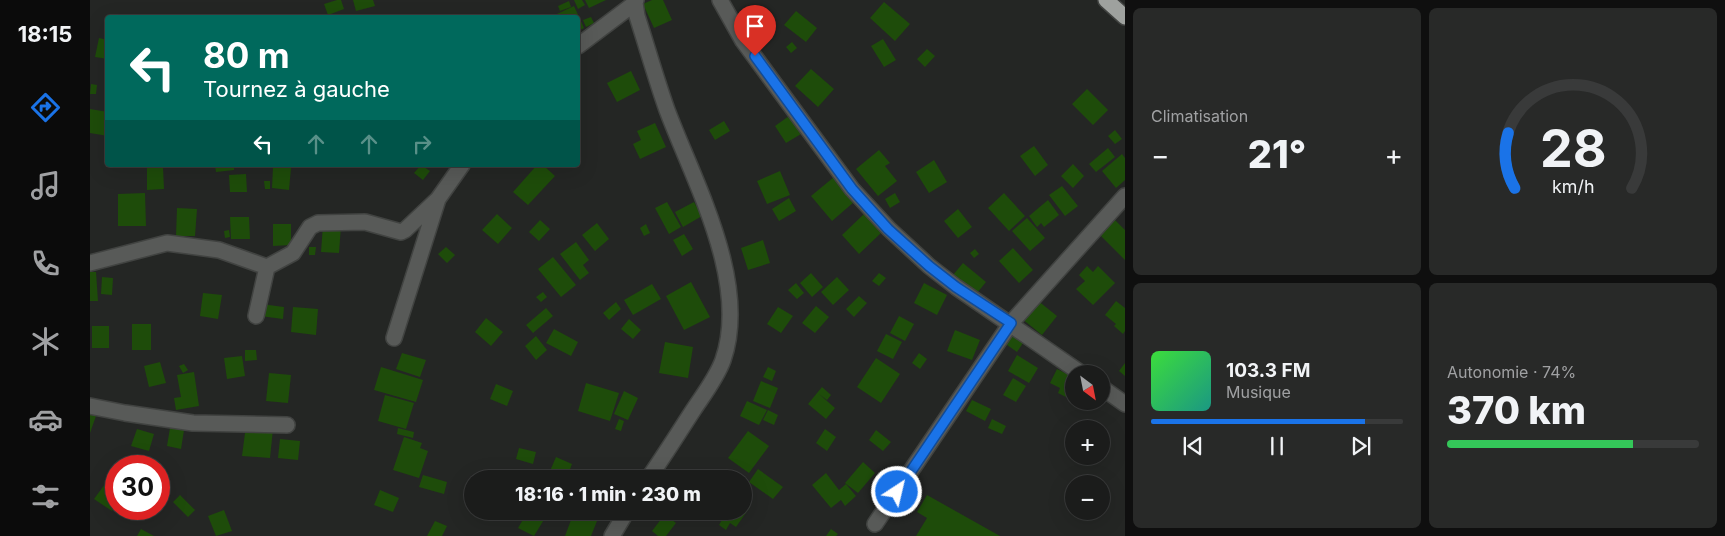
<!DOCTYPE html>
<html lang="fr">
<head>
<meta charset="utf-8">
<style>
  :root { --surface:#1b1c1b; --page:#282928; --text:#f1f3f6; --muted:#a0a1a3; --line:#393a3a; --accent:#1a73e8 }
  body { margin:0; font-family:Inter,sans-serif; background:var(--page); color:var(--text); height:100vh; display:flex; flex-direction:column; font-size:19px; white-space:nowrap }
  * { box-sizing:border-box; margin:0 }
  p { font-size:16px; color:var(--muted) }
  .icon { flex:none; width:28px; height:28px; fill:none; stroke:currentColor; stroke-width:2; stroke-linecap:round; stroke-linejoin:round }
  .map { position:relative; flex:1; overflow:hidden }
  .sheet { display:flex; flex-direction:column; gap:8px; padding:8px; background:#0f0f0f; width:600px }
  .sheet>* { flex:none }
  .guide { position:absolute; left:15px; top:15px; width:475px; height:152px; border-radius:5px; box-shadow:0 5px 20px #0002,0 0 0 1px var(--line); background:#00695c; color:#fff; overflow:hidden }
  .needle { width:32px; rotate:148deg }
  .fabs { position:absolute; left:975px; top:365px; display:grid; gap:10px }
  .fabs a { display:grid; place-items:center; width:45px; height:45px; border-radius:50%; background:var(--surface); box-shadow:0 5px 20px #0002,0 0 0 1px var(--line); font-size:25px }
  .speed { position:absolute; left:15px; top:455px; display:flex; gap:10px; font-size:25px; font-weight:700; text-align:center }
  .speed>* { display:grid; place-content:center; width:65px; height:65px; border-radius:50%; background:var(--surface); box-shadow:0 5px 20px #0002,0 0 0 1px var(--line); line-height:1 }
  .speed .limit { border:8px solid #d22; background:#fff; color:#111 }
  .pin { position:absolute; display:grid; place-items:center; width:42px; height:42px; color:#fff; margin:-51px -21px; border-radius:50% 50% 50% 0; rotate:-45deg; box-shadow:0 0 5px #0007 }
  .pin .icon { rotate:45deg }
  .me { position:absolute; width:55px; margin:-28px; rotate:35deg; stroke-linejoin:round; filter:drop-shadow(0 0 4px #0008) }
  .turn { display:flex; align-items:center; gap:18px; height:105px; padding:0 15px; font-size:22px }
  .turn .icon { width:65px; height:65px; stroke-width:2.5 }
  .turn b { display:block; font-size:35px; line-height:42px }
  .lanes { display:flex; align-items:center; height:48px; padding:0 15px; background:#0003; justify-content:center; gap:25px; direction:ltr }
  .lanes .off { opacity:.35 }
  .big { font-size:38px; font-weight:800; line-height:1.1 }
  .sheet .tile { flex:1; display:flex; flex-direction:column; justify-content:center; gap:8px; min-width:0; padding:0 18px; border-radius:8px; background:var(--page) }
  .sheet .dial { align-items:center; gap:0 }
  .dial svg { height:130px; overflow:visible; fill:none; stroke:var(--line); stroke-width:7; stroke-linecap:round; text-anchor:middle }
  .dial text { fill:var(--text); stroke:none }
  .song { display:flex; align-items:center; gap:15px }
  .cover { width:60px; height:60px; border-radius:8px; background:linear-gradient(135deg,hsl(120 70% 55%),hsl(170 70% 35%)) }
  .played { height:5px; border-radius:2px; background:linear-gradient(90deg,var(--accent) 85%,var(--line) 85%) }
  .keys { display:flex; justify-content:space-around; direction:ltr }
  .heat { display:flex; justify-content:space-between; align-items:center; font-size:28px; direction:ltr }
  .charge { height:8px; border-radius:4px; background:linear-gradient(90deg,#34c759 74%,var(--line) 0) }
  .sheet .tiles { flex:1; display:grid; gap:8px; grid-template-columns:repeat(2,1fr) }
  .trip { position:absolute; left:374px; top:470px; width:288px; height:50px; border-radius:25px; background:var(--surface); box-shadow:0 5px 20px #0002,0 0 0 1px var(--line); font-weight:800; line-height:50px; text-align:center }
  main { display:flex; flex:1; min-height:0 }
  .tab-bar { display:flex; flex-direction:column; width:90px; justify-content:space-around; align-items:center; background:#0b0b0b; color:var(--muted) }
  .tab-bar .icon { width:35px; height:35px }
  .tab-bar .selected { color:var(--accent) }
  .tab-bar b { font-size:22px; color:var(--text) }
  .map>svg:first-child { display:block }
  .building { fill:#1e4c0a }
  .lines { fill:none; stroke-linecap:round; stroke-linejoin:round }
  .street-casing { stroke:#414341; stroke-width:18 }
  .highway-casing { stroke:#414341; stroke-width:18 }
  .street { stroke:#585a58; stroke-width:15 }
  .highway { stroke:#9ea19e; stroke-width:15 }
  .route-casing { stroke:#114b97; stroke-width:12 }
  .route { stroke:#1a73e8; stroke-width:9 }
</style>
</head>
<body>
<main>
<nav class="tab-bar">
<b>18:15</b>
<svg class="icon selected" aria-label="directions" viewBox="0 0 24 24"><path d="M12 3l9 9-9 9-9-9zM9 14v-3h6M13 9l2 2-2 2"/></svg>
<svg class="icon" aria-label="music" viewBox="0 0 24 24"><path d="M9 18V5l10-2v13"/><circle cx="6" cy="18" r="3"/><circle cx="16" cy="16" r="3"/></svg>
<svg class="icon" aria-label="phone" viewBox="0 0 24 24"><path d="M5 4h4l2 5-3 2q2 4 5 5l2-3 5 2v4C11 20 4 13 5 4z"/></svg>
<svg class="icon" aria-label="climate" viewBox="0 0 24 24"><path d="M12 3v18M4 7l16 10M4 17L20 7"/></svg>
<svg class="icon" aria-label="car" viewBox="0 0 24 24"><path d="M5 17H2v-5l4-1 3-4h7l3 4 3 1v5h-3M9 17h6M6 11h13"/><circle cx="7" cy="17" r="2"/><circle cx="17" cy="17" r="2"/></svg>
<svg class="icon" aria-label="filters" viewBox="0 0 24 24"><path d="M4 7h16M4 17h16"/><circle cx="9" cy="7" r="2"/><circle cx="15" cy="17" r="2"/></svg>
</nav>
<div class="map">
<svg width="1035" height="536" viewBox="0 0 1035 536">
  <rect width="100%" height="100%" fill="#242624"/>
  <path class="building" d="M247,0H251L254,9L238,15L234,4Z
    M263,0H283L285,6L266,11Z
    M484,0H492L495,5L488,9Z
    M495,0H516L499,8Z
    M562,0H573L582,20L564,28L553,4Z
    M479,1L481,7L470,11L468,6Z
    M794,2L820,24L805,41L780,18Z
    M484,6L494,28L488,31V18H469L467,14Z
    M706,11L727,28L716,42L694,25Z
    M501,17L504,23L496,27L493,20Z
    M9,38L18,40V59L5,57Z
    M793,39L806,60L794,67L781,46Z
    M702,42L707,48L701,53L696,47Z
    M837,49L845,56L835,67L827,59Z
    M721,69L744,89L728,107L705,86Z
    M541,71L550,90L527,102L517,83Z
    M1,84L7,85L6,94H0Z
    M997,89L1018,110L1003,125L982,104Z
    M0,109L18,112V136L0,133Z
    M699,116L711,134L696,143L685,126Z
    M634,121L640,131L625,140L619,130Z
    M565,123L576,147L550,159L543,144L551,140L547,131Z
    M1025,130L1032,139L1025,144L1018,136Z
    M944,146L958,165L945,176L930,156Z
    M1018,148L1025,157L1006,172L999,164Z
    M789,150L800,163L795,166L807,181L788,196L766,169Z
    M1032,154L1035,158V180L1026,188L1012,171Z
    M844,160L857,182L839,193L826,172Z
    M983,164L994,176L983,188L971,176Z
    M125,165H144V170L126,172Z
    M331,165L340,171L333,180L324,173Z
    M447,165H453L465,176L438,205L423,192Z
    M73,167L74,189L57,190V168Z
    M183,167L201,168L199,190L182,188Z
    M690,171L700,195L677,204L667,181Z
    M156,174L157,192H140L139,175Z
    M744,177L764,202L742,221L721,196Z
    M174,181H180V189H175Z
    M972,186L988,206L975,216L959,195Z
    M55,193L56,226H28V194Z
    M805,193L810,202L800,208L795,199Z
    M914,193L935,216L919,231L898,208Z
    M699,198L706,211L689,221L682,209Z
    M958,200L969,215L954,227L951,223L947,227L939,216Z
    M577,202L591,227L579,234L565,208Z
    M604,202L612,216L593,227L585,212Z
    M87,208L107,209L105,236H86Z
    M868,209L882,227L868,238L854,221Z
    M407,214L422,228L408,244L392,230Z
    M774,214L791,233L769,254L752,235Z
    M140,217H159L160,239H141Z
    M937,218L955,238L940,251L922,231Z
    M1024,219L1035,230V260L1009,234Z
    M450,220L460,229L449,241L439,232Z
    M507,223L519,239L505,251L492,235Z
    M183,224H201V245L183,246Z
    M556,224L560,233L554,236L550,228Z
    M233,225L251,226L249,253L231,252Z
    M139,230L140,237L135,238L134,231Z
    M594,234L603,249L592,256L583,240Z
    M673,240L680,263L658,270L651,248Z
    M486,242L499,260L493,265L499,273L490,280L470,254Z
    M219,247H226L225,255H219Z
    M356,247L365,255L357,263L348,254Z
    M923,248L943,270L929,283L909,261Z
    M885,249L889,254L884,258L880,253Z
    M463,257L486,285L471,297L448,269Z
    M873,263L896,282L887,293L863,275Z
    M997,266L1003,272L1008,266L1025,283L1003,305L986,289L995,281L989,275Z
    M0,272H6L8,301H0Z
    M721,273L733,287L722,297L710,283Z
    M789,273L796,278L789,286L782,281Z
    M12,277L23,278L22,295L11,294Z
    M747,277L759,290L743,305L731,292Z
    M601,282L620,317L594,330L576,296Z
    M706,283L714,293L707,299L698,290Z
    M834,283L857,295L847,315L824,303Z
    M562,284L571,299L543,315L534,300Z
    M453,292L457,297L451,302L446,297Z
    M113,293L132,295L128,319L110,316Z
    M769,296L777,303L764,317L756,309Z
    M947,300L967,316L952,335L931,318Z
    M1026,301L1035,308V331L1033,334L1024,326L1026,324L1015,315Z
    M526,302L531,309L519,320L513,313Z
    M171,304L194,307L193,319L170,316Z
    M726,306L739,317L725,333L712,323Z
    M203,307L228,309L226,335L201,332Z
    M688,307L703,316L691,333L677,324Z
    M456,308L463,316L443,333L436,325Z
    M809,316L824,324L815,341L800,333Z
    M396,318L413,332L401,346L385,332Z
    M539,319L551,330L543,339L531,329Z
    M42,324H61V350H42Z
    M2,326H19V348H2Z
    M464,329L488,342L481,356L456,343Z
    M865,330L890,340L882,360L857,351Z
    M920,333L933,343L927,352L913,342Z
    M796,334L812,342L803,359L787,351Z
    M446,336L457,350L446,360L435,346Z
    M575,342L603,347L598,378L569,373Z
    M155,350H166L167,360L155,361Z
    M312,353L336,360L330,377L306,369Z
    M829,353L837,359L830,369L822,363Z
    M927,355L948,368L939,383L918,371Z
    M152,356L155,376L137,379L134,358Z
    M786,358L810,374L791,403L767,387Z
    M70,362L76,383L59,387L54,366Z
    M1035,363V376L1029,371Z
    M94,364L98,370L93,373L89,366Z
    M291,367L333,380L326,402L284,390Z
    M678,367L686,371L682,381L673,377Z
    M967,369L977,374L978,372L984,375V382L976,397L968,393L970,388L960,383Z
    M104,372L109,406L86,410L84,398L91,397L87,375Z
    M179,373L201,375L198,403L176,401Z
    M923,378L936,386L926,402L913,395Z
    M671,381L688,388L680,408L663,401Z
    M496,383L529,393L520,421L488,411Z
    M406,384L423,391L417,406L400,399Z
    M732,387L741,395L737,400L729,394L745,408L736,419L718,404Z
    M534,391L548,398L538,420L524,414Z
    M295,395L324,403L316,429L288,421Z
    M882,400L901,409L895,421L876,411Z
    M657,401L677,410L669,425L650,416Z
    M678,410L688,415L684,425L673,420Z
    M0,414L6,416L0,433Z
    M529,419L534,421L531,431L525,429Z
    M902,419L916,426L912,434L898,428Z
    M80,428L94,430L91,449L77,446Z
    M167,428L183,429L180,458L152,456L155,433H167Z
    M308,428L324,432L323,438L307,434Z
    M47,429L64,434L59,451L41,446Z
    M735,429L746,437L737,451L726,443Z
    M786,430L801,442L793,451L779,440Z
    M658,431L679,446L659,473L638,458Z
    M314,437L332,443L330,448L338,451L329,478L303,470Z
    M190,439L210,441L208,460L188,458Z
    M429,448L446,452L443,464L426,459Z
    M466,457L482,464L477,477L460,471Z
    M773,462L785,473L768,493L755,483Z
    M668,469L693,487L683,499L659,482Z
    M580,471L588,477L587,479H574Z
    M602,471L613,479H597Z
    M481,473L495,479H478Z
    M736,473L749,490L756,484L766,496L755,506L751,500L741,508L722,485Z
    M333,475L357,482L354,494L329,487Z
    M15,484L26,493V506L22,511L4,499Z
    M290,490L309,498L303,512L284,505Z
    M90,495L105,510L98,517L83,502Z
    M837,495L910,536H826L837,518L827,512Z
    M652,502L660,507L646,527L640,523L636,530L629,525L633,518L627,514L629,511H652Z
    M134,510L142,531L126,536L118,516Z
    M438,511H443L455,518L444,536L428,528Z
    M484,512L507,521L501,536H475Z
    M575,514L586,523L576,536H568L562,531Z
    M345,521L357,526L352,536H337Z
    M51,529L64,536H47Z
    M741,529L748,534L746,536H736Z"/>
  <g class="lines">
    <g class="street-casing">
      <path id="street" d="M546,0L545,3L547,16C557,47 566,79 577,110C604,182 660,282 633,360C627,377 614,394 604,409C589,432 574,456 558,479
        M630,0L653,41L762,189L799,229L839,266L866,287L992,374
        M488,46L545,3
        M0,263L77,243L129,250L177,267
        M166,316L177,267L203,253L220,227L228,223L275,222L311,232L315,230L348,199
        M304,338L348,199L372,165
        M1011,387L1035,404
        M0,406L35,413L103,423L197,425
        M785,524L921,323L1035,196
        M522,536L537,511"/>
    </g>
    <g class="highway-casing">
      <path id="highway" d="M1016,0L1035,17"/>
    </g>
    <use href="#street" class="street"/>
    <use href="#highway" class="highway"/>
  </g>
  <g class="lines">
    <g class="route-casing">
      <path id="route" d="M665,56L762,189L798,229L839,266L866,287L921,323L807,492"/>
    </g>
    <use href="#route" class="route"/>
  </g>
</svg>
<div class="fabs">
<a><svg class="needle" viewBox="-14 -14 28 28"><path d="M0-13l5 13h-10z" fill="#e53935"/><path d="M0 13l5-13h-10z" fill="#a0a1a3"/></svg></a>
<a>+</a>
<a>−</a>
</div>
<div class="speed"><div class="limit">30</div></div>
<div class="pin" style="left:665px;top:56px;background:#d93025"><svg class="icon" aria-label="arrive" viewBox="0 0 24 24"><path d="M6 21V4h12l-3 4 3 4H6"/></svg></div>
<svg class="me" style="left:807px;top:492px" viewBox="-20 -20 40 40"><circle r="17" fill="#1a73e8" stroke="#fff" stroke-width="3"/><path d="M0-11L8 9 0 5-8 9z" fill="#fff"/></svg>
<div class="trip">18:16 · 1 min · 230 m</div>
<div class="guide">
<div class="turn"><svg class="icon" aria-label="left" viewBox="0 0 24 24"><path d="M17 20v-9H6M10 6l-5 5 5 5"/></svg><div><b>80 m</b>Tournez à gauche</div></div>
<div class="lanes"><svg class="icon" aria-label="left" viewBox="0 0 24 24"><path d="M17 20v-9H6M10 6l-5 5 5 5"/></svg><svg class="icon off" aria-label="ahead" viewBox="0 0 24 24"><path d="M12 20V5M6 11l6-6 6 6"/></svg><svg class="icon off" aria-label="ahead" viewBox="0 0 24 24"><path d="M12 20V5M6 11l6-6 6 6"/></svg><svg class="icon off" aria-label="right" viewBox="0 0 24 24"><path d="M7 20v-9h11M14 6l5 5-5 5"/></svg></div>
</div>
</div>
<section class="sheet">
<div class="tiles">
<div class="tile"><p>Climatisation</p>
<div class="heat"><a>−</a><b class="big">21°</b><a>+</a></div>
</div>
<div class="tile dial"><svg viewBox="0 0 100 80">
<path d="M14 69A42 42 0 1 1 86 69"/>
<path d="M14 69A42 42 0 0 1 10 35" stroke="#1a73e8"/>
<text x="50" y="56" font-size="32" font-weight="700">28</text>
<text x="50" y="72" font-size="11">km/h</text>
</svg></div>
<div class="tile">
<div class="song"><i class="cover"></i><div><b>103.3 FM</b><p>Musique</p></div></div>
<div class="played"></div>
<div class="keys"><svg class="icon" aria-label="previous" viewBox="0 0 24 24"><path d="M18 5L8 12l10 7zM5 5v14"/></svg><svg class="icon" aria-label="pause" viewBox="0 0 24 24"><path d="M8 5v14M16 5v14"/></svg><svg class="icon" aria-label="next" viewBox="0 0 24 24"><path d="M6 5l10 7-10 7zM19 5v14"/></svg></div>
</div>
<div class="tile"><p>Autonomie · 74%</p><b class="big">370 km</b><div class="charge"></div></div>
</div>
</section>
</main>
</body>
</html>
